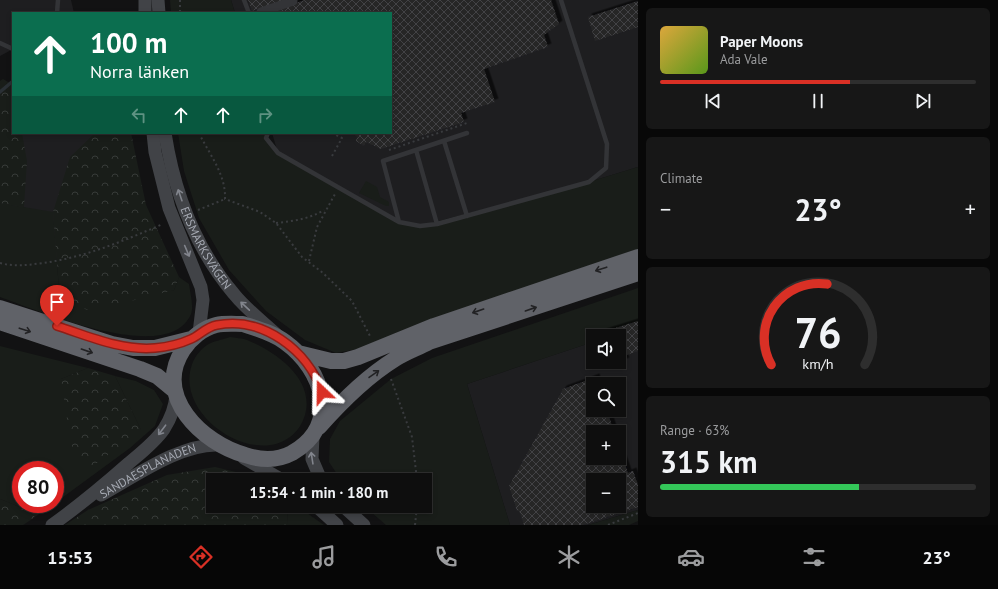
<!DOCTYPE html>
<html lang="en">
<head>
<meta charset="utf-8">
<style>
  :root { --surface:#0e0e0e; --page:#171717; --text:#f1f3f6; --muted:#9b9c9e; --line:#2e2e2e; --accent:#d93025 }
  body { margin:0; font-family:"PT Sans",sans-serif; background:var(--page); color:var(--text); height:100vh; display:flex; flex-direction:column; font-size:15px; white-space:nowrap }
  * { box-sizing:border-box; margin:0 }
  p { font-size:13px; color:var(--muted) }
  .icon { flex:none; width:22px; height:22px; fill:none; stroke:currentColor; stroke-width:2; stroke-linecap:round; stroke-linejoin:round }
  .map { position:relative; flex:1; overflow:hidden }
  .panel { display:flex; flex-direction:column; gap:8px; padding:8px; background:#080808; width:360px }
  .panel>* { flex:none }
  .guide { position:absolute; left:12px; top:12px; width:380px; height:122px; border-radius:0px; box-shadow:0 2px 6px #0003,0 0 0 1px var(--line); background:#0b6e4f; color:#fff; overflow:hidden }
  .fabs { position:absolute; left:586px; top:329px; display:grid; gap:8px }
  .fabs a { display:grid; place-items:center; width:40px; height:40px; border-radius:0px; background:var(--surface); box-shadow:0 2px 6px #0003,0 0 0 1px var(--line); font-size:20px }
  .speed { position:absolute; left:12px; top:461px; display:flex; gap:8px; font-size:20px; font-weight:700; text-align:center }
  .speed>* { display:grid; place-content:center; width:52px; height:52px; border-radius:50%; background:var(--surface); box-shadow:0 2px 6px #0003,0 0 0 1px var(--line); line-height:1 }
  .speed .limit { border:6px solid #d22; background:#fff; color:#111 }
  .pin { position:absolute; display:grid; place-items:center; width:34px; height:34px; color:#fff; margin:-41px -17px; border-radius:50% 50% 50% 0; rotate:-45deg; box-shadow:0 0 4px #0007 }
  .pin .icon { rotate:45deg }
  .me { position:absolute; width:44px; margin:-22px; rotate:337deg; stroke-linejoin:round; filter:drop-shadow(0 0 3px #0008) }
  .turn { display:flex; align-items:center; gap:14px; height:84px; padding:0 12px; font-size:18px }
  .turn .icon { width:52px; height:52px; stroke-width:2.5 }
  .turn b { display:block; font-size:28px; line-height:34px }
  .lanes { display:flex; align-items:center; height:38px; padding:0 12px; background:#0003; justify-content:center; gap:20px; direction:ltr }
  .lanes .off { opacity:.35 }
  .big { font-size:30px; font-weight:800; line-height:1.1 }
  .panel .tile { flex:1; display:flex; flex-direction:column; justify-content:center; gap:6px; min-width:0; padding:0 14px; border-radius:6px; background:var(--page) }
  .panel .dial { align-items:center; gap:0 }
  .dial svg { height:104px; overflow:visible; fill:none; stroke:var(--line); stroke-width:7; stroke-linecap:round; text-anchor:middle }
  .dial text { fill:var(--text); stroke:none }
  .song { display:flex; align-items:center; gap:12px }
  .cover { width:48px; height:48px; border-radius:6px; background:linear-gradient(135deg,hsl(40 70% 55%),hsl(90 70% 35%)) }
  .played { height:4px; border-radius:2px; background:linear-gradient(90deg,var(--accent) 60%,var(--line) 60%) }
  .keys { display:flex; justify-content:space-around; direction:ltr }
  .heat { display:flex; justify-content:space-between; align-items:center; font-size:22px; direction:ltr }
  .charge { height:6px; border-radius:3px; background:linear-gradient(90deg,#34c759 63%,var(--line) 0) }
  .trip { position:absolute; left:206px; top:473px; width:226px; height:40px; border-radius:0px; background:var(--surface); box-shadow:0 2px 6px #0003,0 0 0 1px var(--line); font-weight:800; line-height:40px; text-align:center }
  .menu { display:flex; height:64px; justify-content:space-around; align-items:center; background:#060606; color:var(--muted) }
  .menu .icon { width:28px; height:28px }
  .menu .active { color:var(--accent) }
  .menu b { font-size:18px; color:var(--text) }
  main { display:flex; flex:1; min-height:0 }
  .map>svg:first-child { display:block }
  .built { fill:#1e1e20; fill-rule:evenodd }
  .green { fill:#191d19 }
  .forest { fill:url(#forest-crowns) }
  .lines { fill:none; stroke-linecap:round; stroke-linejoin:round }
  .stream { stroke:#2a3035; stroke-width:3.5 }
  .building { fill:url(#building-cross-hatch); fill-rule:evenodd; filter:url(#shadow) }
  .path { stroke:#393b3e; stroke-width:2; stroke-dasharray:2 3; stroke-linecap:butt }
  .lane { stroke:#333437; stroke-width:4.5 }
  .street { stroke:#333437; stroke-width:9 }
  .secondary { stroke:#414347; stroke-width:13 }
  .highway { stroke:#606268; stroke-width:16 }
  .oneway { stroke:#82858d }
  .oneway2 { stroke:#222224 }
  .route-casing { stroke:#8d1f18; stroke-width:10 }
  .route { stroke:#d93025; stroke-width:7 }
  .labels { text-anchor:middle; stroke-width:4; stroke-linejoin:round; paint-order:stroke }
  .street-label { font-size:12px; fill:#a5a9b2; stroke:#0d0d0e }
</style>
</head>
<body>
<main>
<div class="map">
<svg width="638" height="525" viewBox="0 0 638 525">
  <defs>
    <pattern id="forest-crowns" width="20" height="18" patternUnits="userSpaceOnUse"><rect width="20" height="18" fill="#191d19"/><path d="M2 6a3 3 0 1 1 6 0M12 15a3 3 0 1 1 6 0" fill="none" stroke="#373b38"/></pattern>
    <pattern id="building-cross-hatch" width="8" height="8" patternUnits="userSpaceOnUse"><rect width="8" height="8" fill="#252527"/><path d="M0 0l8 8M0 8l8-8" fill="none" stroke="#424244"/></pattern>
    <filter id="shadow"><feDropShadow dx="3.5" dy="-3.5" stdDeviation="0" flood-color="#0009"/></filter>
  </defs>
  <rect width="100%" height="100%" fill="#121213"/>
  <path class="built" d="M0,0H71L74,13H13V49L0,56Z
    M231,0H638V167L589,182L420,226L399,222L278,153L272,133H391V13H235Z
    M13,86V133H115L155,271L0,252V91Z
    M638,327V510L588,525H510L467,384L593,342V362H619V336ZM593,384H619V410H593ZM593,432H619V458H593ZM593,480H619V506H593Z"/>
  <path class="green" d="M170,0H231L235,13H171Z
    M178,133H268L266,138L278,153L399,222L420,226L589,182L638,167V249L461,309L369,347L336,353L305,340L266,311L229,270L199,218L184,171Z
    M366,181L377,187L380,197L389,202V206H386L359,193Z
    M0,203L53,212L60,301L174,290L179,277L189,284C190,292 194,307 191,314C169,367 37,310 0,297Z
    M638,288V327L593,336V342L467,384L510,525H386L364,506H425V480H341L329,462L330,439L340,421L391,379L432,358Z
    M230,337C235,338 242,338 247,340C276,352 315,379 305,415C302,424 298,431 290,437C253,465 182,419 190,372C192,361 197,352 207,345C213,341 222,340 230,337Z
    M0,346L88,368L61,379L141,430L115,376L136,381L154,390L163,404L155,426L130,448L55,503V470H21V504H53L35,517L27,510L0,499Z
    M287,506H297L324,525H288Z
    M638,510V521L629,525H588Z"/>
  <path class="forest" d="M3,79L13,85V133H22L27,161L24,207L0,203V81Z
    M95,133H131L146,205L179,277L174,290L91,311L60,301L53,212L70,157Z
    M88,368L115,376L141,430L89,469L71,445L61,379Z
    M215,467L244,474L255,480H213V506H287L288,525H65L88,510L167,475Z
    M0,499L27,510L35,517L23,525H0Z"/>
  <g class="lines">
    <path class="stream" d="M0,92L13,81"/>
  </g>
  <path class="building" d="M248,0H285L252,11Z
    M305,0H551L559,24L544,35L548,47L484,69L495,102L461,113L464,122L381,149L366,142L364,146L356,141L357,136L350,133H391V13H272L271,11Z
    M638,1V27L595,41L588,17Z
    M638,321V351L624,356L626,361L598,370L595,362H619V336H593V354L587,337Z
    M596,377L598,384H593V410H607L614,432H593V458H619V447L628,473L633,471L638,485V507L583,525H524L519,510L517,511L509,486L563,389ZM593,480H619V506H593Z"/>
  <g class="lines">
    <path class="path" d="M180,0V13
      M199,133C209,154 226,174 225,199L260,212L276,223L302,257L323,273L352,301L371,338
      M389,150L467,123
      M332,156L342,138L332,133
      M198,210L225,199
      M276,223C294,221 309,219 324,210
      M309,261L317,227L335,194
      M0,263C15,267 28,265 43,263C86,257 123,241 163,224
      M391,379L412,437L417,480
      M415,525L417,506
      M608,525L638,513"/>
    <path class="lane" d="M244,0L249,13
      M57,13L58,0
      M0,43L13,49
      M268,133L266,138L278,153L399,222L420,226L437,224L589,182L606,168L607,144L561,0
      M444,141L467,216
      M416,150L437,224
      M399,222L383,161L467,133"/>
    <path class="street" d="M261,12L293,1"/>
    <g class="secondary">
      <path d="M145,0V13"/>
      <path d="M158,0L159,13"/>
      <path d="M153,133L155,152L169,208L201,287L203,300L199,333"/>
      <path id="s1" d="M165,133C174,191 195,248 234,294C246,309 262,321 276,334"/>
      <path d="M313,435L312,459L321,480"/>
      <path d="M244,458L282,480"/>
      <path id="s2" d="M101,495C134,477 181,443 219,445"/>
      <path d="M316,506L337,525"/>
      <path d="M343,506L364,525"/>
      <path d="M52,525C79,506 104,485 129,463C141,453 155,442 164,429C171,418 175,408 176,395"/>
    </g>
    <path class="highway" d="M0,308L112,344L133,348H155L191,339
      M0,322L140,369L157,376L174,390
      M243,324C258,329 273,333 285,342C324,370 341,425 292,453C277,461 260,460 245,455C202,443 153,396 183,350C190,339 203,328 216,325C225,323 234,324 243,324Z
      M298,353L331,361H344L358,357L434,326L638,257
      M319,427C342,401 366,377 395,359C406,352 418,348 429,342L638,273"/>
  </g>
  <defs><path id="oneway-shaft" d="M-6 0H5M1.5-3L5.5 0L1.5 3" fill="none" stroke-width="1.6" stroke-linecap="round" stroke-linejoin="round"/></defs>
  <g class="oneway">
    <use href="#oneway-shaft" transform="translate(180 195) rotate(-109)"/>
    <use href="#oneway-shaft" transform="translate(187 251) rotate(67)"/>
    <use href="#oneway-shaft" transform="translate(245 306) rotate(-137)"/>
    <use href="#oneway-shaft" transform="translate(162 430) rotate(127)"/>
    <use href="#oneway-shaft" transform="translate(312 458) rotate(-99)"/>
  </g>
  <g class="oneway2">
    <use href="#oneway-shaft" transform="translate(601 269) rotate(162)"/>
    <use href="#oneway-shaft" transform="translate(531 309) rotate(-19)"/>
    <use href="#oneway-shaft" transform="translate(478 311) rotate(161)"/>
    <use href="#oneway-shaft" transform="translate(25 330) rotate(18)"/>
    <use href="#oneway-shaft" transform="translate(87 351) rotate(19)"/>
    <use href="#oneway-shaft" transform="translate(374 374) rotate(-35)"/>
  </g>
  <g class="lines">
    <g class="route-casing">
      <path id="route" d="M57,326C88,336 122,351 155,348C166,347 180,344 191,339C200,335 206,327 217,325C262,316 308,350 322,392"/>
    </g>
    <use href="#route" class="route"/>
  </g>
  <g class="labels">
    <g class="street-label">
      <text dy="4" stroke="none"><textPath href="#s1" startOffset="123">ERSMARKSVÄGEN</textPath></text>
      <text dy="4" stroke="none"><textPath href="#s2" startOffset="53">SANDAESPLANADEN</textPath></text>
    </g>
  </g>
</svg>
<div class="fabs">
<a><svg class="icon" aria-label="sound" viewBox="0 0 24 24"><path d="M4 9h4l5-4v14l-5-4H4zM17 9q2 3 0 6"/></svg></a>
<a><svg class="icon" aria-label="search" viewBox="0 0 24 24"><circle cx="10" cy="10" r="6"/><path d="M15 15l6 6"/></svg></a>
<a>+</a>
<a>−</a>
</div>
<div class="speed"><div class="limit">80</div></div>
<div class="pin" style="left:57px;top:326px;background:#d93025"><svg class="icon" aria-label="arrive" viewBox="0 0 24 24"><path d="M6 21V4h12l-3 4 3 4H6"/></svg></div>
<svg class="me" style="left:322px;top:392px" viewBox="-20 -20 40 40"><path d="M0-17L14 15 0 8-14 15z" fill="#d93025" stroke="#fff" stroke-width="4"/></svg>
<div class="trip">15:54 · 1 min · 180 m</div>
<div class="guide">
<div class="turn"><svg class="icon" aria-label="ahead" viewBox="0 0 24 24"><path d="M12 20V5M6 11l6-6 6 6"/></svg><div><b>100 m</b>Norra länken</div></div>
<div class="lanes"><svg class="icon off" aria-label="left" viewBox="0 0 24 24"><path d="M17 20v-9H6M10 6l-5 5 5 5"/></svg><svg class="icon" aria-label="ahead" viewBox="0 0 24 24"><path d="M12 20V5M6 11l6-6 6 6"/></svg><svg class="icon" aria-label="ahead" viewBox="0 0 24 24"><path d="M12 20V5M6 11l6-6 6 6"/></svg><svg class="icon off" aria-label="right" viewBox="0 0 24 24"><path d="M7 20v-9h11M14 6l5 5-5 5"/></svg></div>
</div>
</div>
<section class="panel">
<div class="tile">
<div class="song"><i class="cover"></i><div><b>Paper Moons</b><p>Ada Vale</p></div></div>
<div class="played"></div>
<div class="keys"><svg class="icon" aria-label="previous" viewBox="0 0 24 24"><path d="M18 5L8 12l10 7zM5 5v14"/></svg><svg class="icon" aria-label="pause" viewBox="0 0 24 24"><path d="M8 5v14M16 5v14"/></svg><svg class="icon" aria-label="next" viewBox="0 0 24 24"><path d="M6 5l10 7-10 7zM19 5v14"/></svg></div>
</div>
<div class="tile"><p>Climate</p>
<div class="heat"><a>−</a><b class="big">23°</b><a>+</a></div>
</div>
<div class="tile dial"><svg viewBox="0 0 100 80">
<path d="M14 69A42 42 0 1 1 86 69"/>
<path d="M14 69A42 42 0 0 1 57 7" stroke="#d93025"/>
<text x="50" y="56" font-size="32" font-weight="700">76</text>
<text x="50" y="72" font-size="11">km/h</text>
</svg></div>
<div class="tile"><p>Range · 63%</p><b class="big">315 km</b><div class="charge"></div></div>
</section>
</main>
<nav class="menu">
<b>15:53</b>
<svg class="icon active" aria-label="directions" viewBox="0 0 24 24"><path d="M12 3l9 9-9 9-9-9zM9 14v-3h6M13 9l2 2-2 2"/></svg>
<svg class="icon" aria-label="music" viewBox="0 0 24 24"><path d="M9 18V5l10-2v13"/><circle cx="6" cy="18" r="3"/><circle cx="16" cy="16" r="3"/></svg>
<svg class="icon" aria-label="phone" viewBox="0 0 24 24"><path d="M5 4h4l2 5-3 2q2 4 5 5l2-3 5 2v4C11 20 4 13 5 4z"/></svg>
<svg class="icon" aria-label="climate" viewBox="0 0 24 24"><path d="M12 3v18M4 7l16 10M4 17L20 7"/></svg>
<svg class="icon" aria-label="car" viewBox="0 0 24 24"><path d="M5 17H2v-5l4-1 3-4h7l3 4 3 1v5h-3M9 17h6M6 11h13"/><circle cx="7" cy="17" r="2"/><circle cx="17" cy="17" r="2"/></svg>
<svg class="icon" aria-label="filters" viewBox="0 0 24 24"><path d="M4 7h16M4 17h16"/><circle cx="9" cy="7" r="2"/><circle cx="15" cy="17" r="2"/></svg>
<b>23°</b>
</nav>
</body>
</html>
